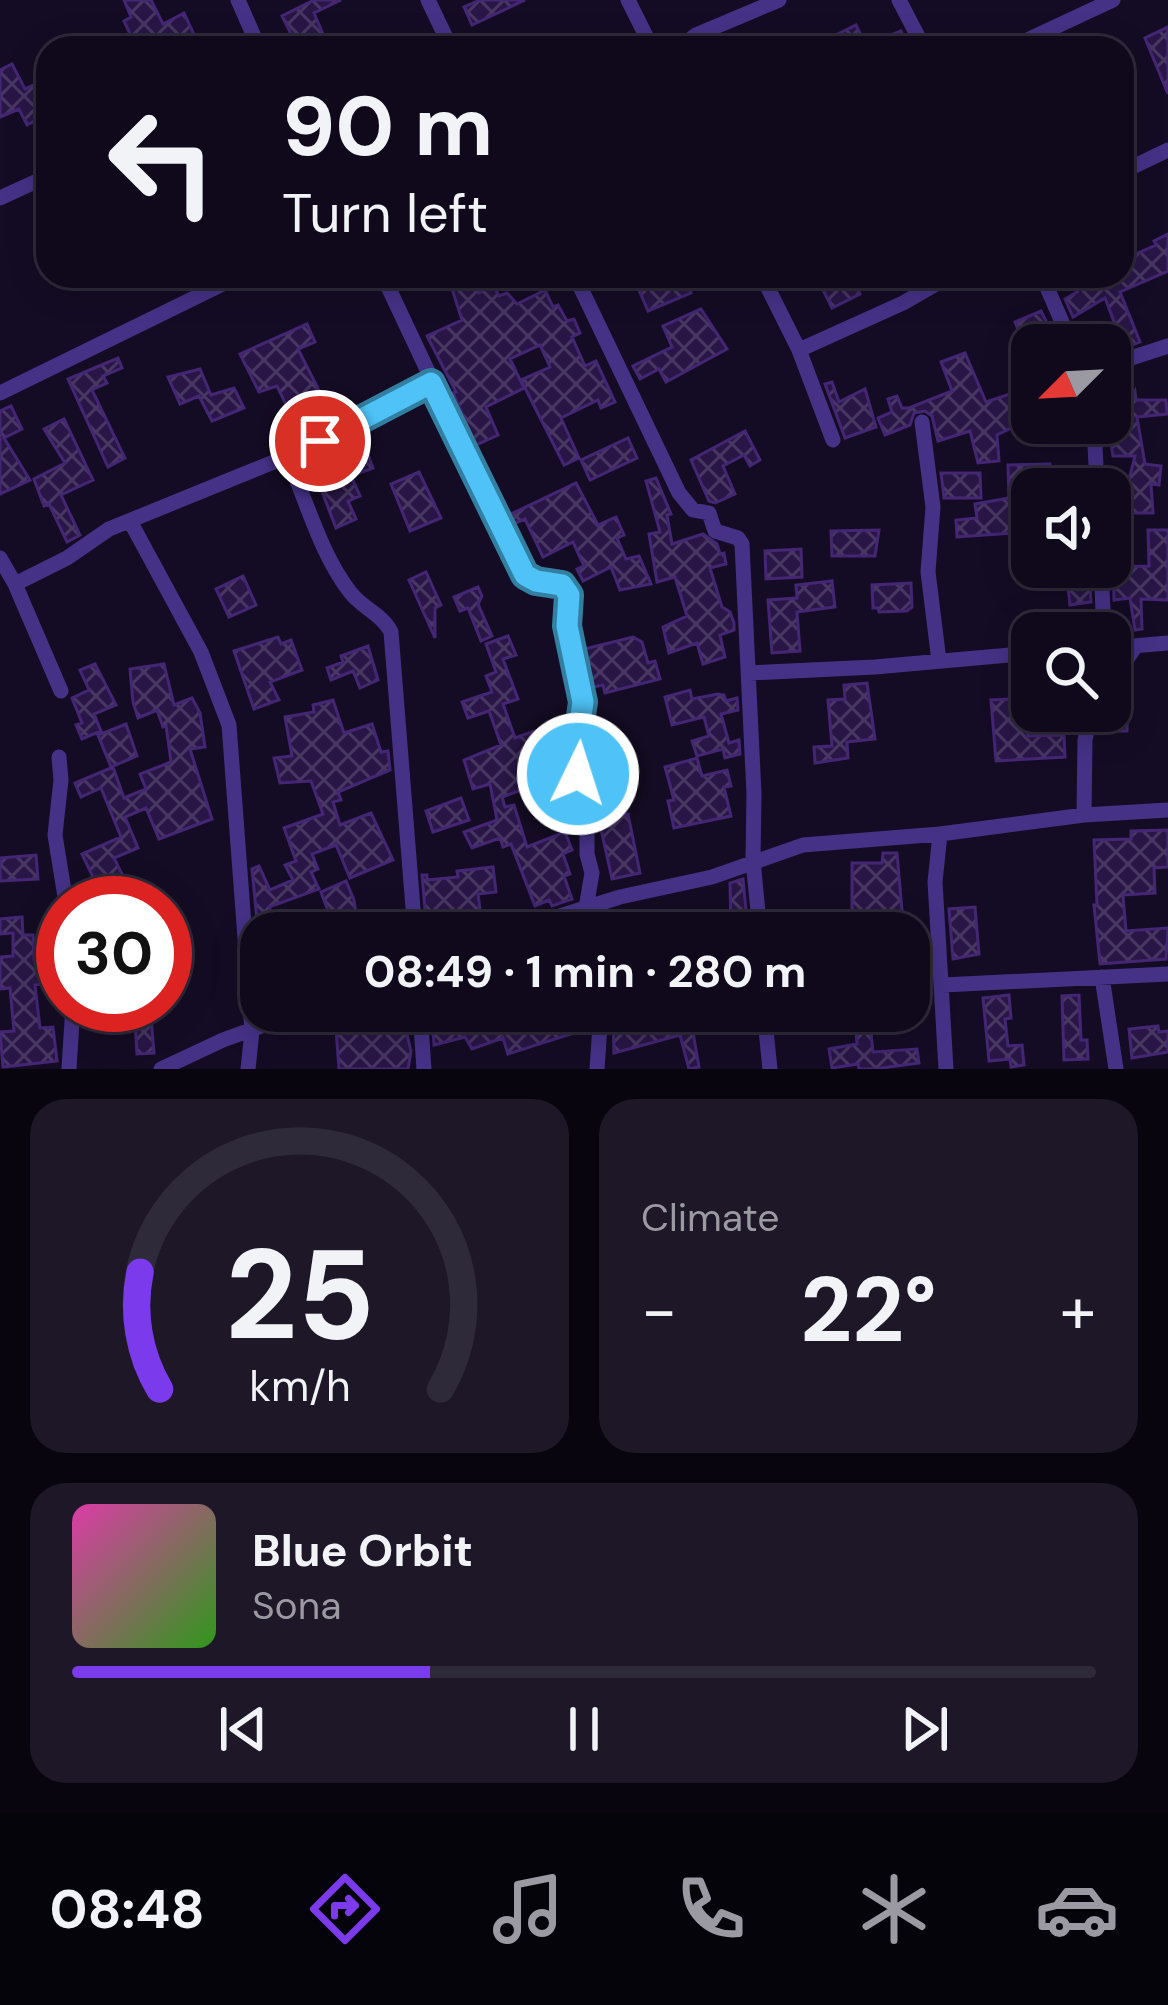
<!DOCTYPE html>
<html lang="en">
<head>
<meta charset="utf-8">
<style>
  :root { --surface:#0f091b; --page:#1d1728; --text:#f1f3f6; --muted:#9b9aa3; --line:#2f2a3a; --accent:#7c3aed }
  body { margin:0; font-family:"DM Sans",sans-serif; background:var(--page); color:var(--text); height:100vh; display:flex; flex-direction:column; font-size:45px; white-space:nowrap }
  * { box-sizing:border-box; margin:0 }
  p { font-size:39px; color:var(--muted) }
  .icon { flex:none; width:66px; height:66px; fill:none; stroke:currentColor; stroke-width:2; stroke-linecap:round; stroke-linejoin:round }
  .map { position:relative; height:1069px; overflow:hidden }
  .side { display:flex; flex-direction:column; gap:30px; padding:30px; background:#08050f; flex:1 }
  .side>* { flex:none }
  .hud { position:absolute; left:36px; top:36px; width:1098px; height:252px; border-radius:36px; box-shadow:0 6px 30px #0003,0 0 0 3px var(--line); background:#0f091b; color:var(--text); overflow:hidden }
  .needle { width:78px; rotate:246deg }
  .fabs { position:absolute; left:1011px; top:324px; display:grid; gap:24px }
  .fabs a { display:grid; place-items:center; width:120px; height:120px; border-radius:24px; background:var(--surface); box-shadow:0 6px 30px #0003,0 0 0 3px var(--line); font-size:60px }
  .speed { position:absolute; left:36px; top:876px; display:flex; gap:24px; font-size:60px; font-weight:700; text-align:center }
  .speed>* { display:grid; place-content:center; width:156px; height:156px; border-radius:50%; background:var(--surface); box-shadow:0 6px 30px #0003,0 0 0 3px var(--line); line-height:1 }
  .speed .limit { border:18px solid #d22; background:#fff; color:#111 }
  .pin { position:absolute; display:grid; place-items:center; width:102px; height:102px; color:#fff; margin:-51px; border:6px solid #fff; border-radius:50%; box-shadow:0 3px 12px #0007 }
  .me { position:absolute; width:132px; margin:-66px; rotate:4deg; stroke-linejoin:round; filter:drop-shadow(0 0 9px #0008) }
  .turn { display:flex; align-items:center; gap:42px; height:252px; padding:0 48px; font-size:54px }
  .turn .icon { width:156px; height:156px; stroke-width:2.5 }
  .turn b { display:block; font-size:84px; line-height:102px }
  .big { font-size:90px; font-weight:700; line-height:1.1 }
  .side .card { flex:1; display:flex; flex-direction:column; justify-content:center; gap:18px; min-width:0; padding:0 42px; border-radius:36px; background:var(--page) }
  .side .dial { align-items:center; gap:0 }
  .dial svg { height:312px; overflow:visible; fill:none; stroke:var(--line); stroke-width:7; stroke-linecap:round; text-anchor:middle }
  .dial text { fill:var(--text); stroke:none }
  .song { display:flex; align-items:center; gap:36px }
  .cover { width:144px; height:144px; border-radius:18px; background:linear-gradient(135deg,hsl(320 70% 55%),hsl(110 70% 35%)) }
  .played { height:12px; border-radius:6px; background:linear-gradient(90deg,var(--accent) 35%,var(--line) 35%) }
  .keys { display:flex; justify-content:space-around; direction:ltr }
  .heat { display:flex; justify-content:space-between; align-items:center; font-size:66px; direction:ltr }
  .side .tiles { flex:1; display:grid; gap:30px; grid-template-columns:1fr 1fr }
  .card:last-child { grid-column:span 2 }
  .trip { position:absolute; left:240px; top:912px; width:690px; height:120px; border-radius:36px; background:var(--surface); box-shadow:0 6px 30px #0003,0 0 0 3px var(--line); font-weight:700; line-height:120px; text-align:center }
  .menu { display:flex; height:192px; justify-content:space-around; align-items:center; background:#06040b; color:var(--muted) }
  .menu .icon { width:84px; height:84px }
  .menu .active { color:var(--accent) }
  .menu b { font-size:54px; color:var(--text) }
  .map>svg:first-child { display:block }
  .building { fill:url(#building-cross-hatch); stroke:#442675; stroke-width:3 }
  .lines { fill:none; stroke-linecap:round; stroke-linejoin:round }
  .minor { stroke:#453287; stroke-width:15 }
  .route-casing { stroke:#337fa1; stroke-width:30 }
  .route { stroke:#4fc3f7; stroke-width:21 }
</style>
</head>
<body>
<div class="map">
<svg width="1168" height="1069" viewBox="0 0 1168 1069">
  <defs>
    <pattern id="building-cross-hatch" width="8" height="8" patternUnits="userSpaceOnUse" patternTransform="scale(3)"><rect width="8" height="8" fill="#291647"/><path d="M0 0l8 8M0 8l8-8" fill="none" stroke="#483763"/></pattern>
  </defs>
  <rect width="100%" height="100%" fill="#140c24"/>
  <path class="building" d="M124,0H151L163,24L184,13L198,43L189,48H176L173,42L159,48H111L132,38L124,21L131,17Z
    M314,0H341L314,13L329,48H288L284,39L292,36L282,16Z
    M480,0H525L472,25L464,7Z
    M856,25L866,45L901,31L909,48H833L828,39Z
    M1168,27V94L1145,38Z
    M12,64L25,89L48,78V114L27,125L19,109L0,117V70Z
    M1168,234V271L1120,292L1140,342L1124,348L1105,298L1073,317L1065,299L1077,292L1068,276H1122V260L1156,245L1154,241Z
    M633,276H683L691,293L648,311Z
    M816,276H851L860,294L832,308Z
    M475,281L479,293L493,285L499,296L507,293L517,304L545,290L553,307L558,305L567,321L574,319L580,333L572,337L585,366L596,361L615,402L601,408L598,400L561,418L579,458L564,465L521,380L550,367L540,345L510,359L524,388L486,407L498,435L476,445L453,393L456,392L427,336L462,320L452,289Z
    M701,309L727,349L666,382L659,369L640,379L633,366L672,347L663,326Z
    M1041,311L1058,345H1025L1015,322Z
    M307,324L315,342L298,349L332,416L317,424L311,412L294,421L277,386L259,392L240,354Z
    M965,353L986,402L1013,393L1024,422L997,435L999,461L978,463L970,431L938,441L932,416L925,411L914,413L910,425L885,435L878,418L892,412L888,399L897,396L902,408H909L952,391L941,362Z
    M118,358L122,368L103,376L107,383L92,390L125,458L108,467L68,379Z
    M200,369L211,395L234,388L244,408L212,421L199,396L180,404L168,377Z
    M832,382L839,402L865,389L876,427L845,438L825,384Z
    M1135,392L1136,400H1166L1167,414L1137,417L1145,464L1161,466L1159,485L1151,484L1153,513H1121L1118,495H1125L1135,456H1113L1110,438H1107V423L1110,419H1124Z
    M11,406L22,429L4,438L30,480L0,494V411Z
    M64,419L93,480L61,495L80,535L67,542L49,504L44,506L34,479L65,463L44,429Z
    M745,431L760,460L750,466L744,455L723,466L735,494L715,503L709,501L691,460Z
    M628,438L637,458L590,480L581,460Z
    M363,441L373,468L351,476L360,496L348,501L356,519L336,528L316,476L350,459L345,448Z
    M1050,464L1051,489H1032L1028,494L1030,532L957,537L956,520L977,518L975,504L1009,498L1008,465Z
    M419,472L441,518L410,531L391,484Z
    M941,473H980L981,498H944Z
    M656,478L671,514L667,515L672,544L703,534L717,544L720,554L724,553L726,564L710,568L722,607L730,612L734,623V630L720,635L725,657L703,664L697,643L669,653L663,627L687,616L675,577L657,582L649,534L660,532L646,481Z
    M576,483L598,525L616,517L624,535L617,538L626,559L639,556L651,584L620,590L611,567L583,581L577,569L584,566L573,542L543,557L525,519L513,524L509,515Z
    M879,530L875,556H832L831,531Z
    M1148,530H1168V596L1167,600L1141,599L1142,629L1135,630L1130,598L1114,600L1113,567L1149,566Z
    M801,549L802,577L766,579L765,551Z
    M1089,569L1091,602L1070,605L1066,571Z
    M426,572L441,605L435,608V638L409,580Z
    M243,576L256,605L229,617L216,589Z
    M832,581L835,607L797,612L800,651L772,653L768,600L797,598L796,585Z
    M911,583L912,607L907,611L879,612L878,608H873L872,585Z
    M478,587L482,596L478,604L492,636L481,641L468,608L460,611L454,597Z
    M508,636L516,655L503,659L518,699L503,704L515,738L546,727L558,760L562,759L564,764L565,774L502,797L505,807L514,805L527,847L565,832L572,850L563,854L570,874L564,876L572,899L552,906L549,900L535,906L511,844L503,847L500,838L472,848L464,832L497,820L490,784L473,789L464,760L501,745L489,711L468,718L462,702L492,692L486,676L496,672L486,644Z
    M278,637L281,644L291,640L302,670L270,682L279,700L254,709L234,651Z
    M633,637L642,642L648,663L655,661L660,679L605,693L603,685L593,687L584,649Z
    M368,646L378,680L360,688L353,671L331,680L327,668L343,662L341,656Z
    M95,664L116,705L94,714L101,731L82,739L76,725L82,723L72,698L89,690L80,670Z
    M164,664L174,705L192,698L200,713L205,747L190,749L212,819L159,839L146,808L125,817L138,848L114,858L124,878L99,890L82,854L121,837L101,788L81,797L75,783L113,767L124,798L146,789L140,774L171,762L166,725L163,727L157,710L138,718L133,702L130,669Z
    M1128,678L1127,731H1099L1103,712H1110V695L1119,691Z
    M867,683L875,739L847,742L848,758L815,763L814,747L832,746L828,700L845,699L844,685Z
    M690,690L692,699L718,694L724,695L726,701L737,698L738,710L721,714L729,743L739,740L740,754L725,758L723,749L697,756L692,741L709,736L704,717L672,725L665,697Z
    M1010,699V704H1028V736L1064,735L1065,757L996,761L991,700Z
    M333,700L344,733L372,724L381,752L388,751L390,770L338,792L341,800L333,802L340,825L371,813L393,860L350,878L336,845L312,854L318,869L311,872L319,889L269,907L281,933H261V961L252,869L259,866L270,890L293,880L285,865L296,861L284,828L323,814L311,781L280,783L274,758L292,756L285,717L314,712L313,705Z
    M126,724L137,756L111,767L98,735Z
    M697,758L702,776L727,770L731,786L724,787L731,816L674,828L668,801L674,800L665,767Z
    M461,798L469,820L433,832L426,811Z
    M628,814L640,873L612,879L599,820Z
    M1168,830V867L1154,868L1155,893L1123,895L1126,931L1168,928L1166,959L1100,964L1094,905H1097L1094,840L1131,839V831Z
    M883,853H897L903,922L911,920L913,933H894L892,919L852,922V863H882Z
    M36,855L38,879L0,881V858Z
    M493,867L496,892L478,894L483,932L427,933L422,875H427V880L458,877L457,871Z
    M743,879L748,931L731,932L730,883Z
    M346,881L354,900L359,933H305L304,928L332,922L321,892Z
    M975,907L979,954L953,959L949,909Z
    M22,917L23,935H33L34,959H42L43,984L35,985L40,1028L53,1027L57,1061L3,1067L0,1032L14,1031L10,988L0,989V957L13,956V933L0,934V919Z
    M1009,995L1011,1018L1005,1019L1008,1046L1022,1045L1024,1065L1011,1067L1010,1059L989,1061L983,998Z
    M1079,995L1081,1040H1087L1088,1059L1064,1060L1062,996Z
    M134,1005H150L154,1053L137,1054Z
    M366,1011H401L411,1051L408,1069H339L335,1016L367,1014Z
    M452,1011H501L503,1020L529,1011H570L577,1032L508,1054L503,1038L472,1049L465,1037L434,1045L432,1016Z
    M634,1011H679L681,1023L701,1018L703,1029L693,1032L699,1067L689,1069L680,1035L614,1053L613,1017Z
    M839,1011H921L922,1019L870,1024L873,1052L917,1049L919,1063L874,1069H859L858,1064L832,1068L829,1049L857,1044L855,1020L840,1021Z
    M1158,1026L1159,1032L1168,1031V1052L1132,1058L1129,1029Z"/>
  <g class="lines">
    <path class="minor" d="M238,0L259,48
      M428,0L451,48
      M628,0L652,48
      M899,0L924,48
      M678,48L696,35L779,0
      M1010,48L1113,0
      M1122,172L1168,150
      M0,198L48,176
      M383,276L520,567L529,579L562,585L569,595L567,626L583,702L576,767L587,806V854L592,873L586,908
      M575,276L679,493L693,510L709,513L715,531L738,538L742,544L754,794L753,860L760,933
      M762,276L799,350L833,440
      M1042,276L1072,345
      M799,350L903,303L950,276
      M1110,373L1128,359L1168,346
      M0,393L239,276
      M922,422L933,507L928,572L939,661
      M1094,423L1097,489
      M281,459L293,471C310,512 323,557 350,592C362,608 382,614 391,632L415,933
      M130,521L201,652L229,725L252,1031L248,1069
      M0,558L15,584L61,691
      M1101,567L1104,633
      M15,584L67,558L109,529L281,459L431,383
      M1110,648L1168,643
      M749,673L875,667L1032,653
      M1110,683L1136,646
      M59,757L61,780L55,835L66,903
      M1084,815L1085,740L1091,711
      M940,834L935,882L946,1069
      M583,909L588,933
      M506,933L620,897L712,877L803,845L940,834L1084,815L1168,810
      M1102,977L1116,1069
      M943,985L1168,974
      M420,1011L424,1069
      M764,1011L770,1069
      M69,1069L73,1005
      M161,1069L223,1040L303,1011
      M597,1069L601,1011"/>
  </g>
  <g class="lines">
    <g class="route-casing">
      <path id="route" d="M320,441L431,383L525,575L536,581L562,585L569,595L567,626L583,702L577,744L578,774"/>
    </g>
    <use href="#route" class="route"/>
  </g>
</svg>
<div class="fabs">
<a><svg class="needle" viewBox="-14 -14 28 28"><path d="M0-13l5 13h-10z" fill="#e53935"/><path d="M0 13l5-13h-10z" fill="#9b9aa3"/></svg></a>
<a><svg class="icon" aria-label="sound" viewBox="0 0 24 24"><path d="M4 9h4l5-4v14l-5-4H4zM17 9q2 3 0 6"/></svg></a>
<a><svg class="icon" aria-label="search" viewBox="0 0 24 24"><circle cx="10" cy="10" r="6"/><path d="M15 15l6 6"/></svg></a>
</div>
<div class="speed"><div class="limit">30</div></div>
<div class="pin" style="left:320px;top:441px;background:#d93025"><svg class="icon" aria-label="arrive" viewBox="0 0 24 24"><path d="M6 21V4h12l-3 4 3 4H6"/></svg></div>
<svg class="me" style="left:578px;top:774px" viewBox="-20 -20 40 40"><circle r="17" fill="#4fc3f7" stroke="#fff" stroke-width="3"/><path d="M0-11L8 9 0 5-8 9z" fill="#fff"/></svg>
<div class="trip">08:49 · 1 min · 280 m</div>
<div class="hud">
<div class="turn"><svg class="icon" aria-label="left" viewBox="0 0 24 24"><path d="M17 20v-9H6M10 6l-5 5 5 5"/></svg><div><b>90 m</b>Turn left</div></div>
</div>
</div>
<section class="side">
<div class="tiles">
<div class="card dial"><svg viewBox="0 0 100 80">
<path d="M14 69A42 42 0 1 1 86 69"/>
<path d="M14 69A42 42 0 0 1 9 39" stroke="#7c3aed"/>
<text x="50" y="56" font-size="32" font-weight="700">25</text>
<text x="50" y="72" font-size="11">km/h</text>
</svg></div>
<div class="card"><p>Climate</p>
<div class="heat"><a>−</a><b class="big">22°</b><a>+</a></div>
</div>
<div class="card">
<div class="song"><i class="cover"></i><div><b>Blue Orbit</b><p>Sona</p></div></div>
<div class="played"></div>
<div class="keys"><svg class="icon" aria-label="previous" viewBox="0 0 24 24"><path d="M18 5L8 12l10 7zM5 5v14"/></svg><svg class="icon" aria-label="pause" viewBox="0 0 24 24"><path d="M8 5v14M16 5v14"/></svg><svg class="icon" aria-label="next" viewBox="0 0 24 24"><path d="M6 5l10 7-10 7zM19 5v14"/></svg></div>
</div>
</div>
</section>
<nav class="menu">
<b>08:48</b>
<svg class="icon active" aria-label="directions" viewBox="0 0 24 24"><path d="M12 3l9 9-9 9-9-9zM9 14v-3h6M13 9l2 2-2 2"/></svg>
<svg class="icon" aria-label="music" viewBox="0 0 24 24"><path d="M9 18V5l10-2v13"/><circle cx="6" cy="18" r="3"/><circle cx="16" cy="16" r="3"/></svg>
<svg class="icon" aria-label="phone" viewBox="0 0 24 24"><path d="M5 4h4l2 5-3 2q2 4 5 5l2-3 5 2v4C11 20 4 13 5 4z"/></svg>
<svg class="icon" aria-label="climate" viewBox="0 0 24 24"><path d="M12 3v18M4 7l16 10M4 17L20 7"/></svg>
<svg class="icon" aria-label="car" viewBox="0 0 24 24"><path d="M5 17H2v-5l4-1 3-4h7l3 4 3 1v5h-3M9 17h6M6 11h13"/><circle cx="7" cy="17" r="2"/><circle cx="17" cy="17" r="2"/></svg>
</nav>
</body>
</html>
